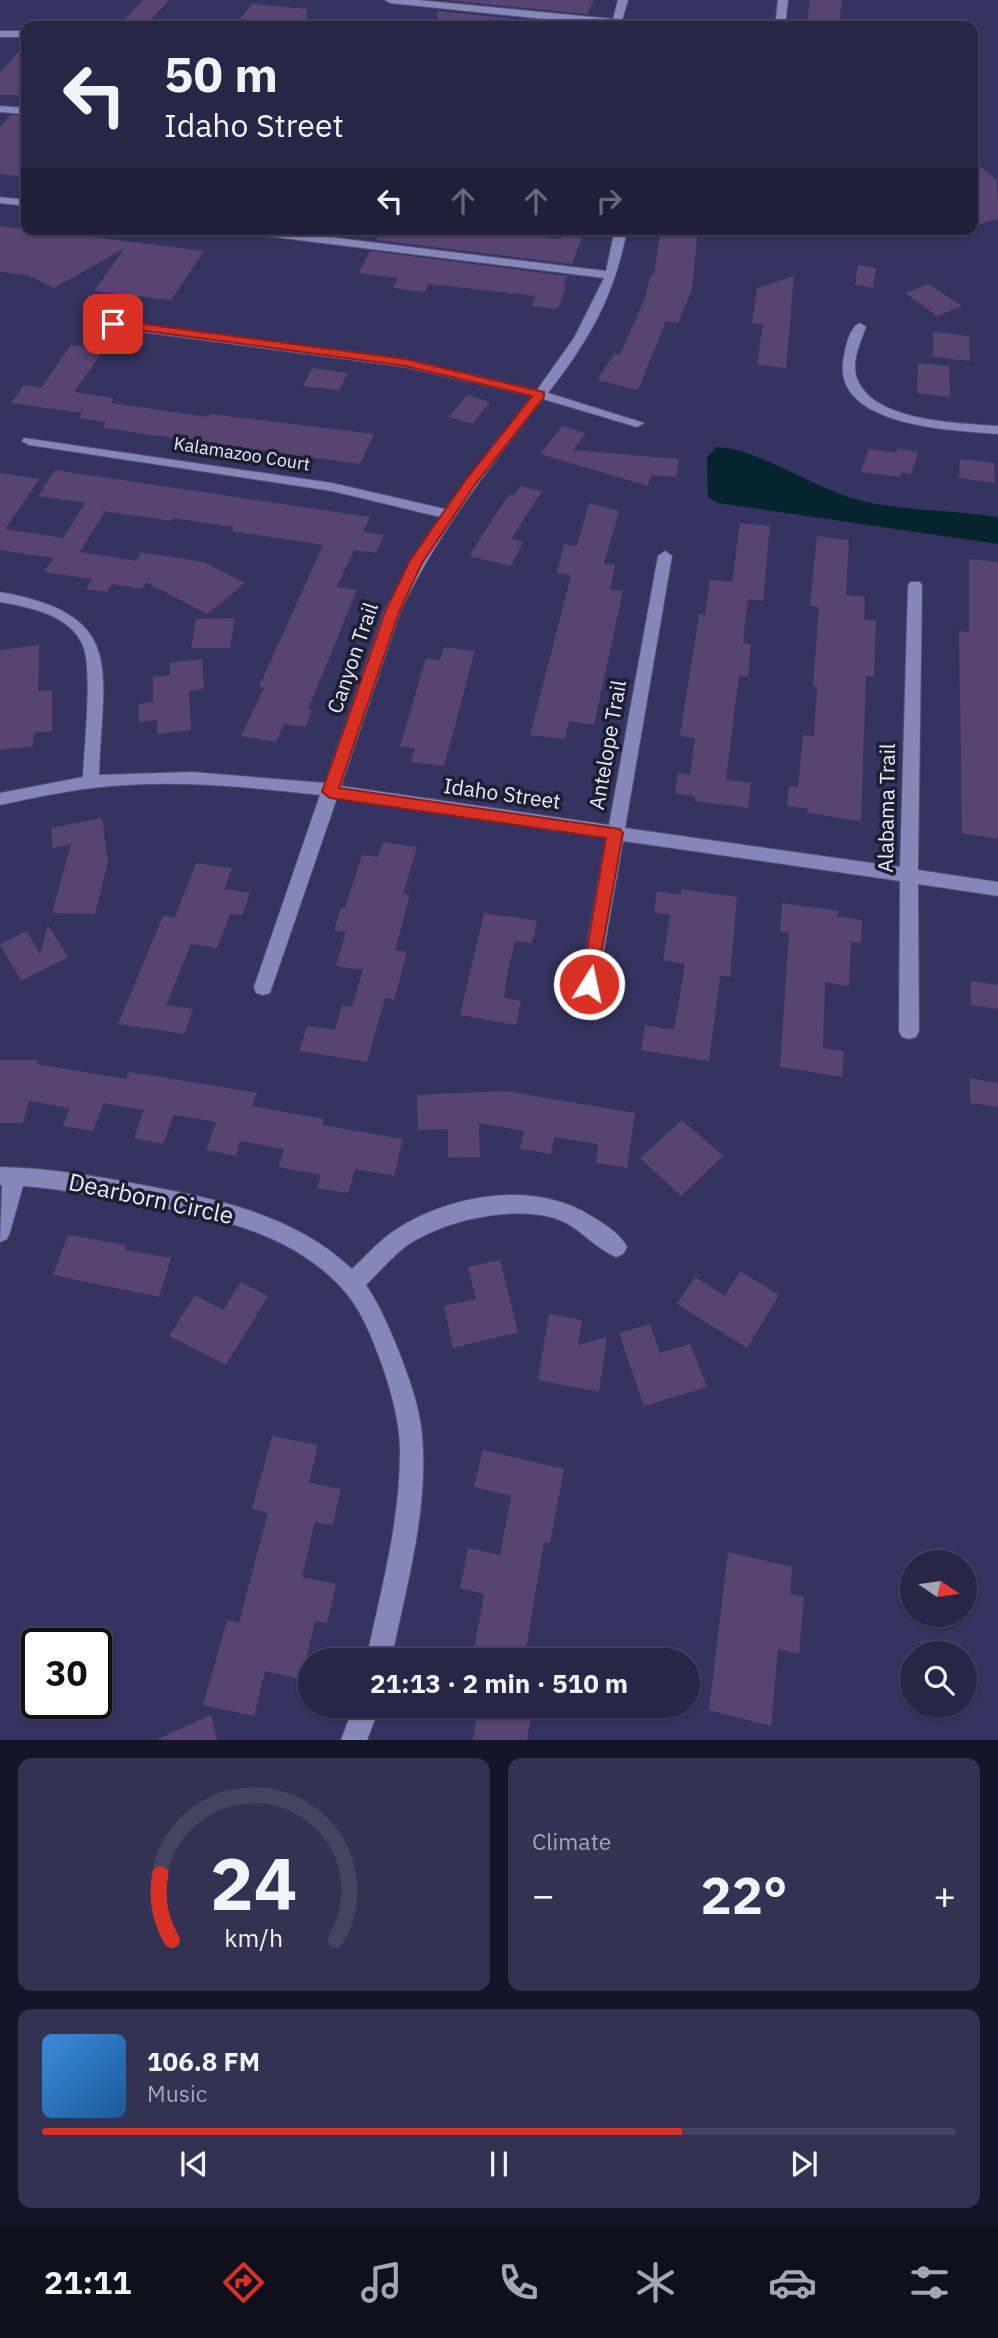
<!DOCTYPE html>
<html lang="en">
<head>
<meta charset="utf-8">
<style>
  :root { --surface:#282647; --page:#343252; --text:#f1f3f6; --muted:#a5a5b4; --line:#444360; --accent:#d93025 }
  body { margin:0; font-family:"IBM Plex Sans",sans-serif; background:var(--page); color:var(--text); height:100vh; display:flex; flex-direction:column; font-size:26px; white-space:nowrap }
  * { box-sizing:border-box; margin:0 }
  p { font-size:23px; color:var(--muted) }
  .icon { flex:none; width:38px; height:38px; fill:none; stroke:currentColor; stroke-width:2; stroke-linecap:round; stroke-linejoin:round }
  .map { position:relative; height:1740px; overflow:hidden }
  .sheet { display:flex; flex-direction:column; gap:18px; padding:18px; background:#161527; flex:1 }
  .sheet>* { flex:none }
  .top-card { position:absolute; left:21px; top:21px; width:957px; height:214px; border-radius:14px; box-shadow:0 2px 5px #0004,0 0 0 2px var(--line); background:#282647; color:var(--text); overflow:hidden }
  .needle { width:46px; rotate:103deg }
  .fabs { position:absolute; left:900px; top:1550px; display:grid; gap:14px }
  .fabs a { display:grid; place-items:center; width:77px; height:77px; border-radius:50%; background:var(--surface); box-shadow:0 2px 5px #0004,0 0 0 2px var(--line); font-size:35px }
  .speed { position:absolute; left:21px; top:1628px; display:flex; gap:14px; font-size:35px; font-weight:700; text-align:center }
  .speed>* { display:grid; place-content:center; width:91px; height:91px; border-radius:50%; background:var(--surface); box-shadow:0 2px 5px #0004,0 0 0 2px var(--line); line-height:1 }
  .speed .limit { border:4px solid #111; border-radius:10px; background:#fff; color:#111 }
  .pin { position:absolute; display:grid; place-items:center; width:60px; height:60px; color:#fff; margin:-30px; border-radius:14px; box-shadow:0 4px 10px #0006 }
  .me { position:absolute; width:77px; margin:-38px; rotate:10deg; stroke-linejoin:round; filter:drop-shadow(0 0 5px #0008) }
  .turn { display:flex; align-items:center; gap:24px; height:147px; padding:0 28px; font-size:32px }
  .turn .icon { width:91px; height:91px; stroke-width:2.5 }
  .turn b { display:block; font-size:49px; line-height:60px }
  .lanes { display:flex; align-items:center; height:66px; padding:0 28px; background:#0003; justify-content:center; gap:35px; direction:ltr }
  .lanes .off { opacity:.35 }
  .big { font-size:52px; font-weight:700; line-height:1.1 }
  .sheet .widget { flex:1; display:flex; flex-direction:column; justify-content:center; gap:10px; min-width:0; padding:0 24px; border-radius:14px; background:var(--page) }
  .sheet .dial { align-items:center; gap:0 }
  .dial svg { height:182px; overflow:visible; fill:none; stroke:var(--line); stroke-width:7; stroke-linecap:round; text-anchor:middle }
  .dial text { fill:var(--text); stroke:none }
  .song { display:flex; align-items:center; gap:21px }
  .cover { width:84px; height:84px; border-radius:10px; background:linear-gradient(135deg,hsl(210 70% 55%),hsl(210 70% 35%)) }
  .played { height:7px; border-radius:4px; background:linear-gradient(90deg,var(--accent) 70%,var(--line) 70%) }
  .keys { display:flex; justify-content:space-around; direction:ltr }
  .heat { display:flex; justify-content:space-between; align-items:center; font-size:38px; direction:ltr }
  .sheet .tiles { flex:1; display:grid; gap:18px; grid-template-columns:1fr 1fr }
  .widget:last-child { grid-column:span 2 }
  .trip { position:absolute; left:298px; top:1648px; width:402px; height:70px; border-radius:35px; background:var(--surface); box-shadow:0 2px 5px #0004,0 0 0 2px var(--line); font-weight:700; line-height:70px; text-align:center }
  .dock { display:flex; height:112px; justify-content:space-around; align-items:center; background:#100f1c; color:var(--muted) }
  .dock .icon { width:49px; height:49px }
  .dock .on { color:var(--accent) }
  .dock b { font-size:32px; color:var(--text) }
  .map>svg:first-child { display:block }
  .water { fill:#06242d }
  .building { fill:#584471 }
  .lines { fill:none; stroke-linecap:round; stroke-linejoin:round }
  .minor-casing { stroke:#524f73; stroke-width:2 }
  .minor { fill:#8586b9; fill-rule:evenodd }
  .route { fill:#d93025; stroke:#8d1f18; stroke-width:2 }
  .labels { text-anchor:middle; stroke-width:7; stroke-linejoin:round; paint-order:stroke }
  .far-street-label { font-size:18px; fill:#e9eafb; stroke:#1e1e32 }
  .street-label { font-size:21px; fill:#e9eafb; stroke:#1e1e32 }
  .near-street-label { font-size:24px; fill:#e9eafb; stroke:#1e1e32 }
</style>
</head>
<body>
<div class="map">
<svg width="998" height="1740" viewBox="0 0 998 1740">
  <rect width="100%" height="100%" fill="#35335f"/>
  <path class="water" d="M716,447C755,447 815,489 858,500C900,511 954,510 998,517V544L718,503L708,497L707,458Z"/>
  <path class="building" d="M143,0H169L148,23L125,19Z
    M445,0H594L587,14Z
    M810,0H842L839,26H807Z
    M252,4L307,9L306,26H234Z
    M438,11L582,26H437Z
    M26,44V95H0V72Z
    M11,115L26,116V177L0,174V127Z
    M973,161L997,180L998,203V219L973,226Z
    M0,226L100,238L204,251L171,300L94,291L125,248L54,288L28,275L0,272Z
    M381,229H466L560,239L562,236L582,238L572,264L376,240Z
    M661,229H698L692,289L678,323L666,321L638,390L597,380L615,353L620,355L645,298L651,274H654Z
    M370,251L567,276L563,286L566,287L558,309L532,306L536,296L428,284L425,292L393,288L398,278L359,273Z
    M858,265L876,268L873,288L855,285Z
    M794,276L786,368L757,365L763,324L752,323L757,288Z
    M929,284L962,306L937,316L905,293Z
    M933,332L969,336L970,361L933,357Z
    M71,345L104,350L74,392L114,398L111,403L208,417L210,414L374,434L360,464L103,428L106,422L79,418L82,413L11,403L24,385L41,388Z
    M918,363L949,366L950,397L917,393Z
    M312,368L320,369L348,373L339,390L303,386Z
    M467,395L490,402L472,424L449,417Z
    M562,426L586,433L573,450L679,459L676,477L651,475L648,486L540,454Z
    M898,448L918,452L911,474L902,472L900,477L861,472L869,449L896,453Z
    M960,459L994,463L995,483L959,478Z
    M55,470L370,517L363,532L384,535L376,553L354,550L337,587L357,590L308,709L312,710L305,727L284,724L276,742L241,736L264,688L259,687L323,545L232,531L234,527L173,518L172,521L102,511L104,513L80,552L136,561L141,552L204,562L245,583L207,614L146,582L142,589L112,584L107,592L86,589L92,579L44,572L53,558L0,550V473L39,479L5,529L63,538L85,503L38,496Z
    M520,486L542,491L511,539L523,542L511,566L469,556L509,494L514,496Z
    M589,503L619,511L604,564L615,565L610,590L623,591L594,725L569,721L565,739L530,735L571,575L557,573L564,544L577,546Z
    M740,523L770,526L763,601L748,599L743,643L751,644L748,677L739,675L726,780L751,783L748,808L695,801V796L675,793L678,773L690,775L695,738L680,736L699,614L705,615L710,580L732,582Z
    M817,536L849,540L846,595L865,597L864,620L876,621L874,677L866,676L861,821L807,813L808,809L787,806L789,786L798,787L803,735L814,736L817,687L813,686L819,607L810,606Z
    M969,559L998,562V839L962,833L959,631L969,632Z
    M235,618L230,648H191L196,619Z
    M39,645L38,691L52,690V731L34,733L33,746L0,750V650Z
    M444,647L475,651L444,766L411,762L415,748L400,746L426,658L440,660Z
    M202,659L204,689L189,691L191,730L157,734V720L139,722V704L153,702V677L170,675V663Z
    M102,818L108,862L95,914L52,913L71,844L53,848L51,828Z
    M383,842L417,847L403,894L410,895L395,950L407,952L394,1000L385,998L367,1062L299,1051L307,1026L335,1030L342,1005L352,1007L363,970L336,966L346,932L334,930L341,908H345L362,855L378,857Z
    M196,863L232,868L224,889L250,893L242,915L230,914L217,948L191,944L166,1005L193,1009L184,1034L118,1024L163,916L175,917Z
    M681,889L737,897L730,977L720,976L709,1061L641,1050L645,1025L674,1030L685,964L663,960L670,915L654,912L657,891L681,895Z
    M782,903L838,911V917L862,920L861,943L851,942L849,986L825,982L823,1048L844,1051L842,1077L780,1067L789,933L780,931Z
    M484,913L537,921L532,943L515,941L506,980L504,998L521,1001L516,1025L460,1015Z
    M48,925L68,957L21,981L0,944L27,931L40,954Z
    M971,981L998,985V1009L971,1005Z
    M0,1060H38L37,1064L126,1079L129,1072L257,1093L252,1106L324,1119L322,1125L403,1139L394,1176L355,1169L348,1193L317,1188L321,1175L278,1167L284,1149L240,1141L236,1156L206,1150L216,1122L174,1115L163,1144L134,1138L144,1110L104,1103L93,1131L63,1126L70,1108L29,1101L23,1123H0Z
    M970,1078L998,1083V1107L970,1103Z
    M507,1091L635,1113L627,1168L596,1163L598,1144L554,1137L551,1154L520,1149L524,1131L479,1123L480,1157L448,1158V1129L418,1130L417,1095Z
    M682,1120L723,1156L681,1196L640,1158Z
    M68,1235L126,1245L125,1250L171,1258L159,1297L53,1275Z
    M500,1260L518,1332L453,1348L444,1306L476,1299L468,1267Z
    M740,1271L779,1295L747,1348L677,1304L695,1277L725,1296Z
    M241,1282L268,1296L226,1365L169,1336L195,1295L223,1310Z
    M549,1314L582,1320L578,1345L607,1337L599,1392L538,1380Z
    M650,1324L660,1353L690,1344L707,1387L644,1406L619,1333Z
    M272,1436L318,1445L309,1483L341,1489L333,1525L315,1522L302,1577L336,1584L327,1623L315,1621L301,1679L265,1671L254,1716L203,1705L227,1620L239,1623L268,1513L252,1509Z
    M483,1450L564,1469L550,1543L544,1542L524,1661H472L484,1594L460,1588L468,1548L500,1555L511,1496L474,1487Z
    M728,1552L792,1567L790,1594L804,1597L799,1654L778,1649L771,1726L709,1710Z
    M479,1706H533L527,1740H473Z
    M211,1715L217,1740H156Z"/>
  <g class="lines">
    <g class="minor-casing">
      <path id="minor" d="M385,0H418L613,19L618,0H628L622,20L657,26H611L390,3Z
        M778,0H788L785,26H775Z
        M0,31H26V37H0Z
        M0,106L26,108V114L0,112Z
        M0,197L26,200V206L0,203Z
        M228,229H264L606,271L615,229H627C615,295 590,339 548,393L644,423L637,427L543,399C489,467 437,534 400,612L341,786L609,825L658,556L665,551L672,556L625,828L900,867L908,586L910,582H920L922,586L918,870L998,882V896L918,884L919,1031L916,1037L909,1039L902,1037L899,1031L900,881L623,841L598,984L596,989L589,992L582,989L580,984L606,838L337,798L272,987L270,993L263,995L256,993L254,987L320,795C256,788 192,781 127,785C84,787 42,796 0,805V793L83,777C84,748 93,670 83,646C71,615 29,607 0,602V592C129,615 102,670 99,775L191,772L325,783L384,612L409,564L440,517L332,491L29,445L22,441L24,438L332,483L445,509L532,396L405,367L113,328L109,327V321L405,359L537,390L574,338L604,278L234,232Z
        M860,323L866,327C861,341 852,359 856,375C868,422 959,423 998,426V434C953,430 828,427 844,356C846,345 850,327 860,323Z
        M0,1167C46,1168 92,1175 137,1184C214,1198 294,1214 352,1269C365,1257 377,1243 391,1233C445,1195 533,1179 591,1216C603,1223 621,1234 627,1247L623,1254L616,1257C596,1249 582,1230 562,1221C518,1203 442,1220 405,1247C391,1258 379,1272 366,1285C379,1304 388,1325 397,1347C408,1375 419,1404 422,1434C429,1509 406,1587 391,1661H366C381,1590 401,1519 400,1447C399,1419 391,1391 382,1365C373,1340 363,1314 347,1294C295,1232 213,1217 138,1203C99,1196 61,1189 23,1186L10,1232L7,1239L0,1242L2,1185H0Z
        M354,1706H380L367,1740H341Z"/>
    </g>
    <use href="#minor" class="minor"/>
  </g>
  <path class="route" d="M113,320L405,359L544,392V397L474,486L422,563L399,612L339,788L620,829L623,833L595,988H583L581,984L606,838L330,798L322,792L385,612L409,562L465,481L532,396L405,366L109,326L108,324Z"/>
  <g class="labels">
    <g class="far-street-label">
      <text transform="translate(242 454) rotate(9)" y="6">Kalamazoo Court</text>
    </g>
    <g class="street-label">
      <text transform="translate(353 658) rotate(-71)" y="7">Canyon Trail</text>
      <text transform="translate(608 745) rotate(-80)" y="7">Antelope Trail</text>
      <text transform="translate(502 794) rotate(8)" y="7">Idaho Street</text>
      <text transform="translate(887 808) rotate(-89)" y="7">Alabama Trail</text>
    </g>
    <g class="near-street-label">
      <text transform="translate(151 1199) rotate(12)" y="8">Dearborn Circle</text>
    </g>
  </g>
</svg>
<div class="fabs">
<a><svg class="needle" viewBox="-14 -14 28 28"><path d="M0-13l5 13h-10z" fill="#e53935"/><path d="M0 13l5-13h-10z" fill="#a5a5b4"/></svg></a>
<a><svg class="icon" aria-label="search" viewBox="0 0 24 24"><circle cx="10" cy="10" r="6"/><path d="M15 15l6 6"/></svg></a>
</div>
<div class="speed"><div class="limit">30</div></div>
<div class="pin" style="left:113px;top:324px;background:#d93025"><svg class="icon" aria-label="arrive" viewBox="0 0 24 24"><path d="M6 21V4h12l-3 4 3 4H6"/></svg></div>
<svg class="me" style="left:589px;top:984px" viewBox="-20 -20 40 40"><circle r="17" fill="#d93025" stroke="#fff" stroke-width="3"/><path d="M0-11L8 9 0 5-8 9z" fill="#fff"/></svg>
<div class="trip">21:13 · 2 min · 510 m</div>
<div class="top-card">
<div class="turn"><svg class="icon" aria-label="left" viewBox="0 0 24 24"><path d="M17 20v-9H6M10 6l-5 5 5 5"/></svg><div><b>50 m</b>Idaho Street</div></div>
<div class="lanes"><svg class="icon" aria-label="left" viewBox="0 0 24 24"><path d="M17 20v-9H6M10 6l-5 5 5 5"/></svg><svg class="icon off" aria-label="ahead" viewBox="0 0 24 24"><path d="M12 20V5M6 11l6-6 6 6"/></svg><svg class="icon off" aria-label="ahead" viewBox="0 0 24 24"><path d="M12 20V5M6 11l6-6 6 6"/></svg><svg class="icon off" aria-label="right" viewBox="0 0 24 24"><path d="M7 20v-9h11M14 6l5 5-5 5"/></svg></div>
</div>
</div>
<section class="sheet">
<div class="tiles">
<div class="widget dial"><svg viewBox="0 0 100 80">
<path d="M14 69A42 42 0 1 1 86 69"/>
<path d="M14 69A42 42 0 0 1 9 40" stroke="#d93025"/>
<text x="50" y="56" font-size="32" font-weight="700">24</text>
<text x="50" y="72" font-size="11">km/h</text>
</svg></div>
<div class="widget"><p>Climate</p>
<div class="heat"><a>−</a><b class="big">22°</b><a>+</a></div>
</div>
<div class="widget">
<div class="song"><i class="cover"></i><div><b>106.8 FM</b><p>Music</p></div></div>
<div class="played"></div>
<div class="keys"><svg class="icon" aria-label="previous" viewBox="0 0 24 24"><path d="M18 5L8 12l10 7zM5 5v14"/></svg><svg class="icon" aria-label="pause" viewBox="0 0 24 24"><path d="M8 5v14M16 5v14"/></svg><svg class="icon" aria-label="next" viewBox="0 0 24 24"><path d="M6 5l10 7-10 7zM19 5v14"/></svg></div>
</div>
</div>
</section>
<nav class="dock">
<b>21:11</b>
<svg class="icon on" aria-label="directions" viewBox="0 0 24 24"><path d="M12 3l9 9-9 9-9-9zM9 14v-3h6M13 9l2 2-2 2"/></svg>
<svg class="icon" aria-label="music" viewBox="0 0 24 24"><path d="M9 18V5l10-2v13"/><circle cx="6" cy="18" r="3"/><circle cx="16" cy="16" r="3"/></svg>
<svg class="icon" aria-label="phone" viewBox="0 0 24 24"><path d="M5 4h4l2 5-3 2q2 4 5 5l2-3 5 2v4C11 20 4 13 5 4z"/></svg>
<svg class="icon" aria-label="climate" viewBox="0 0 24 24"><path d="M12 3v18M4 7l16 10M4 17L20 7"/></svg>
<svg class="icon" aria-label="car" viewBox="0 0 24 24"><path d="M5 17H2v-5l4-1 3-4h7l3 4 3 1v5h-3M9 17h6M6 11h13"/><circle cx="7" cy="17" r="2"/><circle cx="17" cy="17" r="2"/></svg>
<svg class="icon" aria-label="filters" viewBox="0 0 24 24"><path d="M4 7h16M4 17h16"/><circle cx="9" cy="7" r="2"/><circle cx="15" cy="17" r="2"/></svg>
</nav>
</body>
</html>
